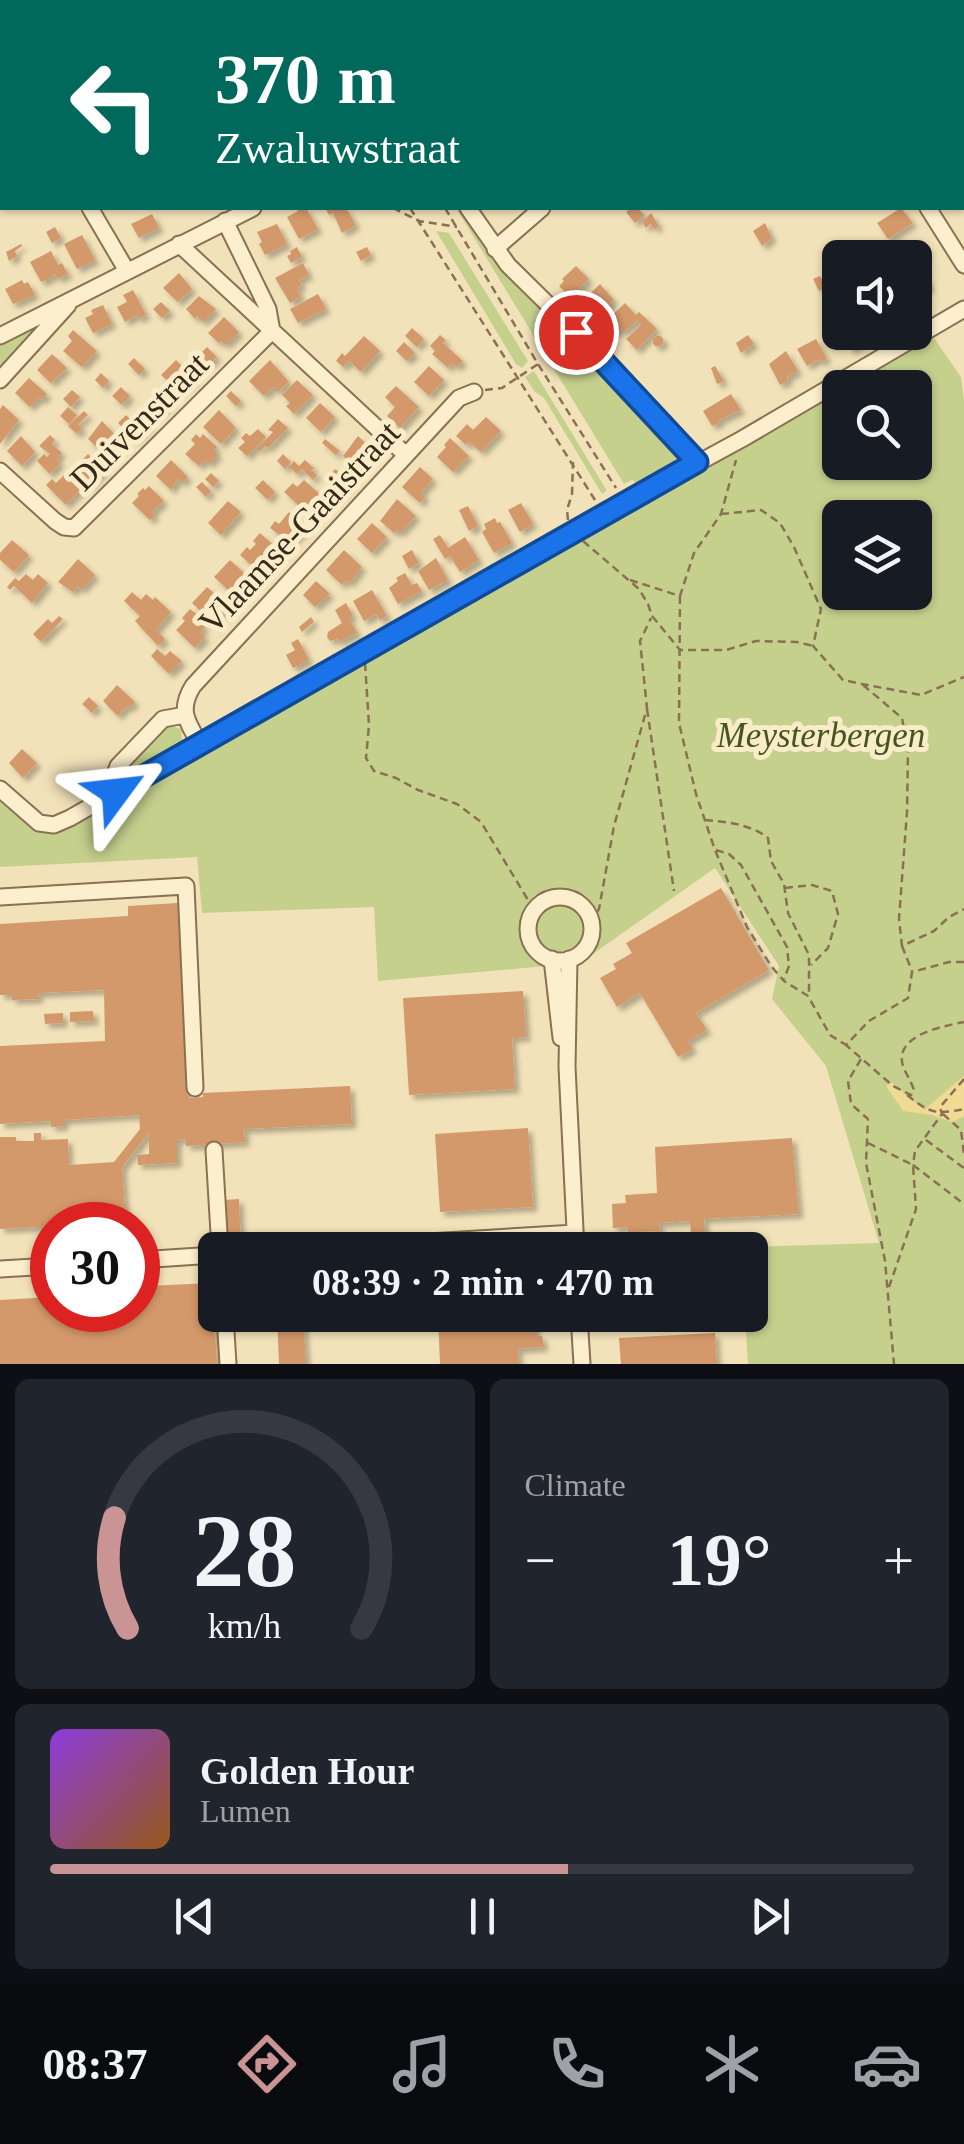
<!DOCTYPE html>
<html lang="en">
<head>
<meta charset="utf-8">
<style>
  :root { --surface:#171b24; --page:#20242c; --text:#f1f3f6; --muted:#9ea1a6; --line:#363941; --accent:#cb9494 }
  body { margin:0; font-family:"Times New Roman",serif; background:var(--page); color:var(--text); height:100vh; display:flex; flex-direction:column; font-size:38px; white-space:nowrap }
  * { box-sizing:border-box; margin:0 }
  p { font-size:32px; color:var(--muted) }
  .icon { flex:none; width:55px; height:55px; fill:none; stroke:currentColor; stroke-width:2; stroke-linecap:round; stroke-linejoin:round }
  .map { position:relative; height:1364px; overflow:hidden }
  .side { display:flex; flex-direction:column; gap:15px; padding:15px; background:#0d0f14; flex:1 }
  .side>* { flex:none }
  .guide { position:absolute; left:0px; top:0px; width:965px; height:210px; box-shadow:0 2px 8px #0004; background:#00695c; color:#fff; overflow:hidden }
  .tools { position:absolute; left:822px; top:240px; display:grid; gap:20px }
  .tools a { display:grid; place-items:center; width:110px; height:110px; border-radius:15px; background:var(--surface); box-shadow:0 2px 8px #0004; font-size:50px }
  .speed { position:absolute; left:30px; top:1202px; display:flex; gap:20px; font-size:50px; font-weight:700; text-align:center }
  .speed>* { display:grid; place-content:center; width:130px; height:130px; border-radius:50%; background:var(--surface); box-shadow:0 2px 8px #0004; line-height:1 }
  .speed .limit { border:15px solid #d22; background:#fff; color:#111 }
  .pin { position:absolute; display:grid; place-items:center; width:85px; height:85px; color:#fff; margin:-42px; border:5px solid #fff; border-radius:50%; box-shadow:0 2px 10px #0007 }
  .me { position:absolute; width:110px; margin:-55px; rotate:60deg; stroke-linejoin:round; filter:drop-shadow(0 0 8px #0008) }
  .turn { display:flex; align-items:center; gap:35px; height:210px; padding:0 50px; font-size:45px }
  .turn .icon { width:130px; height:130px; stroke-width:2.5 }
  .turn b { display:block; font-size:70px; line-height:85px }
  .big { font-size:75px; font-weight:600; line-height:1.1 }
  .side .widget { flex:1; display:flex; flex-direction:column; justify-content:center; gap:15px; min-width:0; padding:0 35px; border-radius:15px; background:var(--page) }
  .side .dial { align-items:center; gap:0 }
  .dial svg { height:260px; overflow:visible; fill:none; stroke:var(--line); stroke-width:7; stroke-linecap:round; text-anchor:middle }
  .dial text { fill:var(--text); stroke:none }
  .song { display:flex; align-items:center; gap:30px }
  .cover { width:120px; height:120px; border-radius:15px; background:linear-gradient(135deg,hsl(270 70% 55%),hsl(30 70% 35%)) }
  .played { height:10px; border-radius:5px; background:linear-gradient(90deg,var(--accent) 60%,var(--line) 60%) }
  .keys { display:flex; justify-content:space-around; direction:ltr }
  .heat { display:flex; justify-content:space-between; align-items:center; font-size:55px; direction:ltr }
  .side .tiles { flex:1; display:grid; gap:15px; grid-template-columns:1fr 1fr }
  .widget:last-child { grid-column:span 2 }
  .trip { position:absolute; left:198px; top:1232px; width:570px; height:100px; border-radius:15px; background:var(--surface); box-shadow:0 2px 8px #0004; font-weight:600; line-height:100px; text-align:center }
  .tab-bar { display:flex; height:160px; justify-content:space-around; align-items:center; background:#090b0e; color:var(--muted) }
  .tab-bar .icon { width:70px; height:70px }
  .tab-bar .active { color:var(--accent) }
  .tab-bar b { font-size:45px; color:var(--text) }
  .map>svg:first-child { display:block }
  .green { fill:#c6d08d; fill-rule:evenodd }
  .sand { fill:#f1da93 }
  .building { fill:#d4996b; filter:url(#shadow) }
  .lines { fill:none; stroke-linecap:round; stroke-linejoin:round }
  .minor-casing { stroke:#897152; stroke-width:19 }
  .path { stroke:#897152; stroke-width:2.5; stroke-dasharray:8 5; stroke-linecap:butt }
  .minor { stroke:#fcefcd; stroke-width:15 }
  .route-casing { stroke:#114b97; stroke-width:25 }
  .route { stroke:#1a73e8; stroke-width:18 }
  .labels { text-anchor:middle; stroke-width:10; stroke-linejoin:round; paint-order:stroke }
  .street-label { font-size:35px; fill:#372819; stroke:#f8ecc9 }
  .park-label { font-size:35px; font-style:italic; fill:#46551e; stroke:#f8ecc9 }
</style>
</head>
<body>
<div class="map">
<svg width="964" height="1364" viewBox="0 0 964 1364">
  <defs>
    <filter id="shadow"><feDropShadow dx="4.5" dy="4.5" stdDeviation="2.5" flood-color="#0004"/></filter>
  </defs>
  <rect width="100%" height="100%" fill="#f2e2b9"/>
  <path class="green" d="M456,208H463L517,283L678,451L682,461L639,484L632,480L624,484Z
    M436,231L449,233L528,361L522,368L516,364Z
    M37,322L43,325L0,372V340Z
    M934,338L961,377L964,401V1364H748L745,1315H750V1250H741V1247L879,1243L826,1066L772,999L779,966L715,868L580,963L378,981L374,907L202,913L197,857L0,867V796L52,831L95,812L361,659L840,390V462H915V388L845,387ZM840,518H915V592H840Z
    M534,371L607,491H606L602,494L544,398L535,392L525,377Z
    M168,725L181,729L182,740L178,746L125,777L122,776L124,770Z"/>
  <path class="sand" d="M964,1076V1116L952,1122L931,1115L903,1111L886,1086L891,1082L924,1110Z"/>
  <path class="building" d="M296,208H306L318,229L299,239L287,217L298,211Z
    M325,208H346L356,225L342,233L333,213L329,215Z
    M631,208H638L644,215L635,223L626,212Z
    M901,208L913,223L888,239L877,223Z
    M651,213L659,226L655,229L650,224L646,228L642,222Z
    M152,214L159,228L139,238L131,224Z
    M765,223L772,238L762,246L753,231Z
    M277,224L287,244L265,255L259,244L262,242L257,232Z
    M55,227L61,238L52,243L46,232Z
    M82,235L95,260L77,269L64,244Z
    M21,244L22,246L15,251L17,256L9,261L6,252Z
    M297,247L302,257L291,263L287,256L291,254L290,251Z
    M367,247L371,255L361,261L356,252Z
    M51,251L58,265L62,263L68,274L58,279L55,274L52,275L53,277L41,282L30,262Z
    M918,261L930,287L920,293L915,285V263Z
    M303,263L309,275L299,280L302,285L297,288L301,297L290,303L275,278Z
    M576,266L589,279L570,297L559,286L564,281L562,279Z
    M179,273L192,289L178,302L163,288Z
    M820,276L826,287L819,291L813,279Z
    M22,280L24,284L28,282L35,295L13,304L5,289Z
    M600,284L614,300L598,315L589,305L584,309L579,304Z
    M133,290L146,315L139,319L137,315L125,322L117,307L127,302L123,295Z
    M318,294L326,309L298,323L290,309Z
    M199,296L216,309L203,322L197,316L195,319L186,309Z
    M161,302L170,311L162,318L153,309Z
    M625,303L636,315L639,312L657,329L637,350L626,339L641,325L637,321L624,332L621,329L616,333L605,322Z
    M103,305L112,324L93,333L85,318L93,314L91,310Z
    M224,317L239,332L226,345L221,341L219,343L208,333Z
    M840,320V332H850L851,337L854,335L860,345L851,350L846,341L831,344L828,338L834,332L830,326Z
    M412,328L424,339L417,347L405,336Z
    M73,330L97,351L82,367L63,351L72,341L68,336Z
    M440,335L446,340L443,343L463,361L457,367L452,363L448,368L432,354L435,351L430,346Z
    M748,335L754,344L741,353L736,343Z
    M652.5 341a5.5 5.5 0 1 1 11 0a5.5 5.5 0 1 1-11 0Z
    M364,336L380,351L361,372L349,361L343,367L336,361L342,353L345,356Z
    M816,339L827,359L820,362L819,359L807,366L797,349Z
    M404,342L415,353L407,361L396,351Z
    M207,347L217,357L208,365L199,355Z
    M786,351L798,371L787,377L788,381L780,385L769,364Z
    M52,354L67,368L51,383L37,370Z
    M134,358L145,369L139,375L128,364Z
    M176,360L195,379L179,392L161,375Z
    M270,360L289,382L278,392L273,387L264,396L249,381Z
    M429,366L444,380L429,396L414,382Z
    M715,366L724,381L717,384L711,368Z
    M101,373L109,381L103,388L95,380Z
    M29,378L47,394L42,400L39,398L30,407L15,393Z
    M297,380L313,395L294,414L286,406L290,403L282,395Z
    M396,386L419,407L400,428L387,416L395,407L385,397Z
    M121,387L130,396L122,405L112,396Z
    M158,387L172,400L157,416L145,404Z
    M72,390L80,397L71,407L63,399Z
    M231,391L241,401L236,406L226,396Z
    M731,394L741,410L719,420L720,422L712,426L703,411Z
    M320,403L335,417L321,432L306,418Z
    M3,405L19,420L0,444V409Z
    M68,407L77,415L69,424L60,416Z
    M219,410L236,428L221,444L203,427Z
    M84,411L88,415L78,424L82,428L77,434L68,426Z
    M137,412L150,424L135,440L118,423L126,415L130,419Z
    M486,417L501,431L481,452L469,442L466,445L456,436L467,424L473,430Z
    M278,419L288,428L268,448L265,446L260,451L257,449L273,432L268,430Z
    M102,421L122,442L107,457L88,439Z
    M258,429L266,437L247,456L238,448L245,442L241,438L246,433L250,436Z
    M196,434L200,438L203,434L217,447L214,450L218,455L209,464L205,460L199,466L185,454L195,444L191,440Z
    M50,435L55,440L52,444L62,453L56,459L60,463L50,474L37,461L44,454L47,457L50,454L39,446Z
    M21,436L35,452L22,466L7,451Z
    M358,436L374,451L362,465L357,460L352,465L343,456Z
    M450,438L469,456L453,472L437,457L446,447L444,445Z
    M325,439L340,451L336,455L322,443Z
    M88,454L104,470L89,486L72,470Z
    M283,454L291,462L285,469L277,461Z
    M171,460L188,477L182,483L178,479L171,490L156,476Z
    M305,460L314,468L311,470L317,475L313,480L302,469L297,474L289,467L294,461L299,466Z
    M420,467L433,479L421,493L425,497L420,503L402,487Z
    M335,469L352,482L338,497L327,486L332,481L328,477Z
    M211,473L219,481L213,487L205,479Z
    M64,475L80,490L66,505L46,485L52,479L56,483Z
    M263,480L275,492L268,500L255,488Z
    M304,480L323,497L308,514L284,492L293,483L297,487Z
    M202,482L211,491L206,497L196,487Z
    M149,486L164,501L152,512L155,515L150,520L132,503L139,496L137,494L143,488L145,490Z
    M397,499L416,516L400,533L397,530L394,533L380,521Z
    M228,501L241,512L221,535L208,523Z
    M521,503L533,524L520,532L508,510Z
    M468,506L478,526L469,531L459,510Z
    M289,512L306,528L290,543L270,528L275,521L279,524Z
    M495,518L497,523L500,522L512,543L494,553L482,532L486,529L484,524Z
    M372,523L387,537L372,553L357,539Z
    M260,533L281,552L276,558L273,555L259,572L240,555L247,547L250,550L256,544L253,541Z
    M440,535L448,548L465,537L479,560L460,572L450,556L445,559L433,539Z
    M12,540L29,555L14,572L0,560V553Z
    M344,550L362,567L350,583L346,580L342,585L326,570Z
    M412,550L419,563L409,569L402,556Z
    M436,558L448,580L429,590L418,571Z
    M78,559L95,575L81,590L78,586L73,592L58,582Z
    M230,560L252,580L236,597L214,577Z
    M405,573L412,585L417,583L422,591L398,604L389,588L398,581L396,578Z
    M26,574L33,580L38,574L48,583L32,603L14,586L10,590L7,587L15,578L19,581Z
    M316,581L330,594L315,607L303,595Z
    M207,587L225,603L220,609L223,612L217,618L214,615L210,620L192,603Z
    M372,590L387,616L380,620L376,614L364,621L353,601Z
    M132,592L141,600L146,594L153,600L155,597L171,612L156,630L165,639L158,646L135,621L140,616L124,601Z
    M346,603L353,616L349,618L357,633L339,642L338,639L330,641L327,637L328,632L342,623L335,610Z
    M190,609L198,615L195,618L205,627L200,632L205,637L195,648L176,630L185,621L182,618Z
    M59,616L63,619L41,642L33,634L48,619L52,623Z
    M311,617L314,622L302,632L299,627Z
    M298,639L309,660L293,668L286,655L295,650L291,643Z
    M157,649L165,656L170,651L182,661L169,674L151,656Z
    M117,685L135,702L129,708L127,706L118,716L103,701Z
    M89,697L98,706L92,713L82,704Z
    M22,749L37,763L23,778L9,763Z
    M721,888L769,970L696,1013L707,1030L688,1041L693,1049L678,1057L640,993L617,1007L600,978L616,969L613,964L632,953L626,943Z
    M178,903L188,1098L203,1097V1093L350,1086L352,1124L244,1129L245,1142L186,1146V1139L177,1140V1163L138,1165L137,1155L149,1154V1133L122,1167L126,1222L0,1229V1137H16V1141H34V1133H41V1140L68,1139L69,1165L114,1162L140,1129L139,1115L64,1120V1126L51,1127V1121L0,1124V1046L105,1041L104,990L38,993L39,999L12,1000V995H0V924L128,916V906Z
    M523,991L526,1037L512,1038L515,1089L409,1095L403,998Z
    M93,1011L94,1021L70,1022V1012Z
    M63,1013V1023L45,1024L44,1014Z
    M528,1128L533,1207L440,1212L435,1134Z
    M792,1138L799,1214L704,1219L705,1235L691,1236L690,1221L659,1223L660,1231L632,1232L633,1244H619L618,1232H628V1227L613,1228L612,1204L626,1203L625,1195L657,1193L655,1147Z
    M239,1199L241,1250H226L224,1200Z
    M212,1283L217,1364H0V1300L52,1297V1310H138V1293H147V1286Z
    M277,1315H303L306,1364H279Z
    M438,1315H535L536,1336H542L544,1347L518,1349L519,1364H440Z
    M715,1333L717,1364H621L619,1338Z"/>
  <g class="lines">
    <g class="minor-casing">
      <path id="minor" d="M356,0L357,2
        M795,0L796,2
        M234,2L239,0
        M781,2L784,0
        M839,2L843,0
        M0,121L2,120
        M90,208L127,271
        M468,208L508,265L576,332L697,462
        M928,208L964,265
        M225,221L268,309L272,331
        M179,244L406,455
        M495,249L542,208
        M0,336L253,208
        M0,380L68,305
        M0,471L55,521L64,527L74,528L272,331
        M200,744C187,722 178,710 193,686L459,398L474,392
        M0,789L39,823L54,825L70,818L571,532L742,439L964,309
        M116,791L115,774L118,766L163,719L185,715
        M0,897L186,886L195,1088
        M528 929a32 32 0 1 1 64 0a32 32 0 1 1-64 0Z
        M552,959L561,1038
        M569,959L567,1067L576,1250
        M214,1150L220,1250
        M296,1250L575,1233
        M138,1260L215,1255
        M0,1269L52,1266
        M225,1315L228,1364
        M579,1315L582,1364"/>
    </g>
    <path class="path" d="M313,0L315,2
      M274,2L280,0
      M393,208L419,221L457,227
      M410,208L595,500
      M445,208L538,364L616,488
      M485,390L502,388L538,364
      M721,514L761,510L780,523L794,547L821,609L813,646L843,680L862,684L921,695L964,677
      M568,520L567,510L572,494L573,462
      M583,541L639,589L648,604L652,616L680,650H726L756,641L797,642L813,646
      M630,580L680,596L694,553L721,514L736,460
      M680,596L679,723L696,794L715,850L747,927L771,966L784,981L808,996L830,1035L846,1045
      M365,663L369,725L366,758L374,771L396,778L418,790L457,804L481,822L534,910
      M863,685L902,718L908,751L907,812L899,919L902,946L934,931L949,917L964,909
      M647,709L674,891
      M705,820C727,822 750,824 768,838L771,861L784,884L788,913L809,955V995
      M716,850L729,854L741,865L787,947L789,966L784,979
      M785,888L812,885L832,891L838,914L828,948L811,965
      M591,923L599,909L614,826L647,708L640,641L651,618
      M902,946L912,971
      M964,962H949L912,972L908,998L869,1021L846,1045L893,1086L911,1095L914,1090C911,1081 906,1074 903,1066C893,1035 944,1026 964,1022
      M861,1059L848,1081L851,1104L868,1119L866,1163L885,1261L894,1364
      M964,1079L940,1107L942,1114L915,1151L913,1165L964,1204
      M907,1095C930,1113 935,1115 964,1109
      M943,1114L961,1130L964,1155
      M926,1140L964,1168
      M868,1143L913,1165L916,1209L889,1287"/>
    <use href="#minor" class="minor"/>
  </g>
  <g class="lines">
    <g class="route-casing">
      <path id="route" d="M116,792L697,462L576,332"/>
    </g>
    <use href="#route" class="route"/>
  </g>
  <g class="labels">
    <g class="street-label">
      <text transform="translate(139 421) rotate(-45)" y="12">Duivenstraat</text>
      <text transform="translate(299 527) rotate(-47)" y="12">Vlaamse-Gaaistraat</text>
    </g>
    <g class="park-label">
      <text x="821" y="747">Meysterbergen</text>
    </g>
  </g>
</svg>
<div class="tools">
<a><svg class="icon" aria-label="sound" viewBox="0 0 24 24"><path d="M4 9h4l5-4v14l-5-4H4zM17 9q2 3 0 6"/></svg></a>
<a><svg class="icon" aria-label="search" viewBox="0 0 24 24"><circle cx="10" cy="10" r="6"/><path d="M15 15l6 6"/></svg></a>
<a><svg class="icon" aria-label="layers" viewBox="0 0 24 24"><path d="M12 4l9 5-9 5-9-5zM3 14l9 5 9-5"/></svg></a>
</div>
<div class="speed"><div class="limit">30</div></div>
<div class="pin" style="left:576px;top:332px;background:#d93025"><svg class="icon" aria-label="arrive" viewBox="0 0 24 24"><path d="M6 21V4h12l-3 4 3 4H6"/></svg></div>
<svg class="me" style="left:116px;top:792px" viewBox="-20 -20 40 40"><path d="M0-17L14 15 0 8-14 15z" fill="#1a73e8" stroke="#fff" stroke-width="4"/></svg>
<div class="trip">08:39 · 2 min · 470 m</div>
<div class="guide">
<div class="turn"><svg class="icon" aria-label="left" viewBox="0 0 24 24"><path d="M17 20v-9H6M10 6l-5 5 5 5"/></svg><div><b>370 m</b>Zwaluwstraat</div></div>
</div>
</div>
<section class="side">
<div class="tiles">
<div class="widget dial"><svg viewBox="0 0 100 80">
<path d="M14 69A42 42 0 1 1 86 69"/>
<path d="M14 69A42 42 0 0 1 10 35" stroke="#cb9494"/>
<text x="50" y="56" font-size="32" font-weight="700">28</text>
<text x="50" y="72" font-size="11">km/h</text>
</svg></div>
<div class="widget"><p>Climate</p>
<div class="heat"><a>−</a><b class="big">19°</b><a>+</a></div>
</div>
<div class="widget">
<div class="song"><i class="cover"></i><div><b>Golden Hour</b><p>Lumen</p></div></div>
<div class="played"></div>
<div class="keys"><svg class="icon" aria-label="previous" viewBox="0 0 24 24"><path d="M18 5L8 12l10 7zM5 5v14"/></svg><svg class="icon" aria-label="pause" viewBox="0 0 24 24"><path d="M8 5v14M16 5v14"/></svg><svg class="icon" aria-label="next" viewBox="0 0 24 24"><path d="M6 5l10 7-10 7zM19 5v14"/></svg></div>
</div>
</div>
</section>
<nav class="tab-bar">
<b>08:37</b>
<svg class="icon active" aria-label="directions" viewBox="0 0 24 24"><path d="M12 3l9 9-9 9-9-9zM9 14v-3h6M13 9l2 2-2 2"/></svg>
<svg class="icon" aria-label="music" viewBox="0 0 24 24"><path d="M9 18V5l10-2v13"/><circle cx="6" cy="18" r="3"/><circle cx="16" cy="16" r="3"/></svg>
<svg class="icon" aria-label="phone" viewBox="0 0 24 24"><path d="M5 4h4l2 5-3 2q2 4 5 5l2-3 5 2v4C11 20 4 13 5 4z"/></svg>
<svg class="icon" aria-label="climate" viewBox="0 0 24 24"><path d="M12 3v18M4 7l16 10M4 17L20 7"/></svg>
<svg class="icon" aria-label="car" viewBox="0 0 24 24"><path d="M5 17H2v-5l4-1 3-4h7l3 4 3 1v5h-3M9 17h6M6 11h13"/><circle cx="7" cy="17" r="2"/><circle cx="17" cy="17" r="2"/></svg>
</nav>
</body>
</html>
